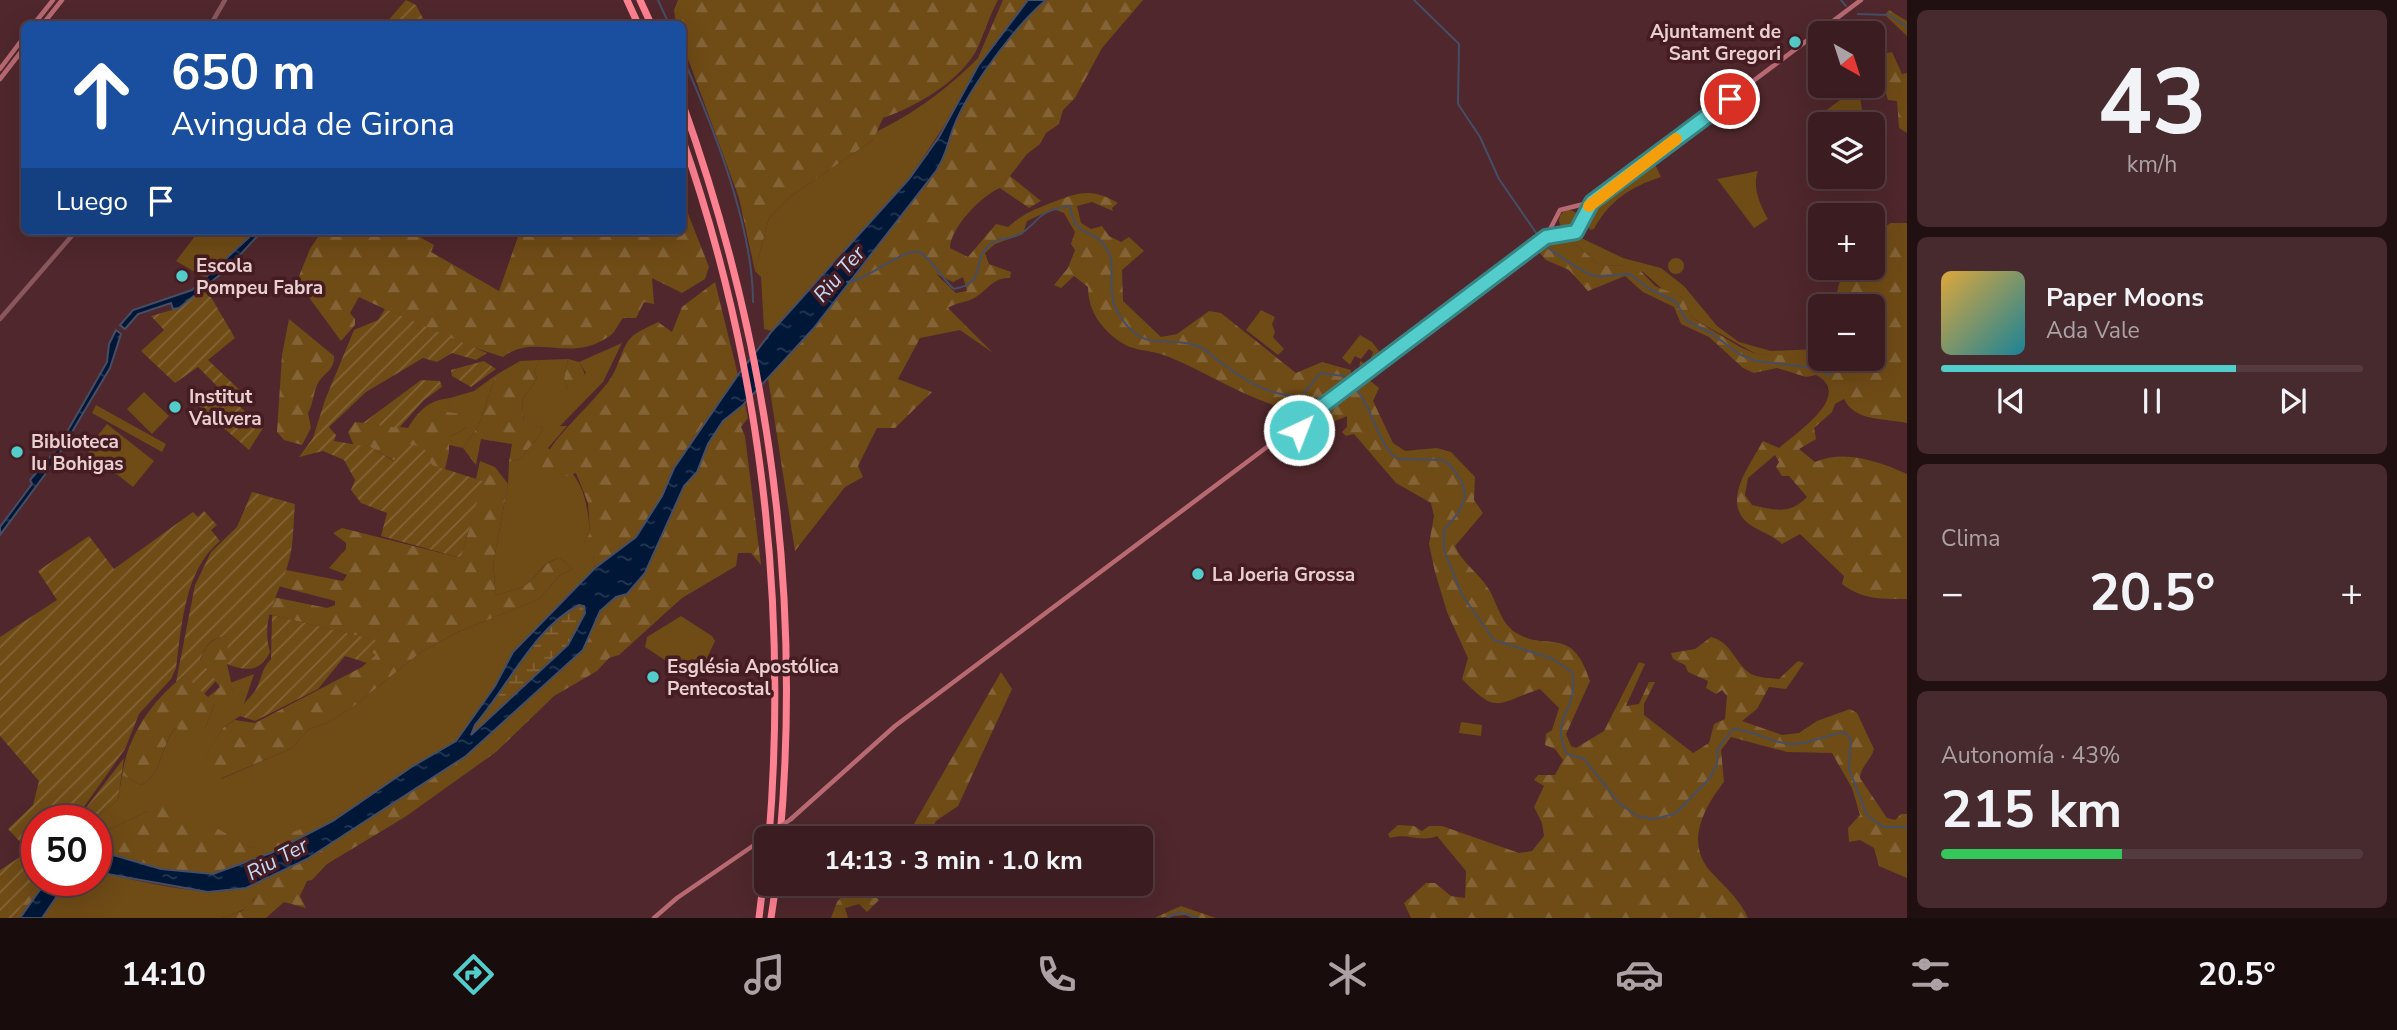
<!DOCTYPE html>
<html lang="es">
<head>
<meta charset="utf-8">
<style>
  :root { --surface:#3b1d21; --page:#462a2e; --text:#f1f3f6; --muted:#aca2a5; --line:#543b3f; --accent:#53cdcb }
  body { margin:0; font-family:"Nunito Sans",sans-serif; background:var(--page); color:var(--text); height:100vh; display:flex; flex-direction:column; font-size:26px; white-space:nowrap }
  * { box-sizing:border-box; margin:0 }
  p { font-size:23px; color:var(--muted) }
  .icon { flex:none; width:38px; height:38px; fill:none; stroke:currentColor; stroke-width:2; stroke-linecap:round; stroke-linejoin:round }
  .map { position:relative; flex:1; overflow:hidden }
  .sheet { display:flex; flex-direction:column; gap:10px; padding:10px; background:#201012; width:490px }
  .sheet>* { flex:none }
  .banner { position:absolute; left:21px; top:21px; width:665px; height:214px; border-radius:10px; box-shadow:0 7px 28px #0002,0 0 0 2px var(--line); background:#1a4fa0; color:#fff; overflow:hidden }
  .needle { width:46px; rotate:141deg }
  .tools { position:absolute; left:1808px; top:21px; display:grid; gap:14px }
  .tools a { display:grid; place-items:center; width:77px; height:77px; border-radius:10px; background:var(--surface); box-shadow:0 7px 28px #0002,0 0 0 2px var(--line); font-size:35px }
  .speed { position:absolute; left:21px; top:805px; display:flex; gap:14px; font-size:35px; font-weight:700; text-align:center }
  .speed>* { display:grid; place-content:center; width:91px; height:91px; border-radius:50%; background:var(--surface); box-shadow:0 7px 28px #0002,0 0 0 2px var(--line); line-height:1 }
  .speed .limit { border:10px solid #d22; background:#fff; color:#111 }
  .pin { position:absolute; display:grid; place-items:center; width:60px; height:60px; color:#fff; margin:-30px; border:4px solid #fff; border-radius:50%; box-shadow:0 2px 7px #0007 }
  .me { position:absolute; width:77px; margin:-38px; rotate:43deg; stroke-linejoin:round; filter:drop-shadow(0 0 5px #0008) }
  .turn { display:flex; align-items:center; gap:24px; height:147px; padding:0 35px; font-size:32px }
  .turn .icon { width:91px; height:91px; stroke-width:2.5 }
  .turn b { display:block; font-size:49px; line-height:60px }
  .then { display:flex; align-items:center; height:66px; padding:0 35px; background:#0003; gap:14px; font-size:26px }
  .big { font-size:52px; font-weight:700; line-height:1.1 }
  .sheet .widget { flex:1; display:flex; flex-direction:column; justify-content:center; gap:10px; min-width:0; padding:0 24px; border-radius:10px; background:var(--page) }
  .sheet .dial { align-items:center; gap:0 }
  .dial b { font-size:91px; line-height:1 }
  .song { display:flex; align-items:center; gap:21px }
  .cover { width:84px; height:84px; border-radius:10px; background:linear-gradient(135deg,hsl(40 70% 55%),hsl(190 70% 35%)) }
  .played { height:7px; border-radius:4px; background:linear-gradient(90deg,var(--accent) 70%,var(--line) 70%) }
  .keys { display:flex; justify-content:space-around; direction:ltr }
  .heat { display:flex; justify-content:space-between; align-items:center; font-size:38px; direction:ltr }
  .charge { height:10px; border-radius:5px; background:linear-gradient(90deg,#34c759 43%,var(--line) 0) }
  .trip { position:absolute; left:754px; top:826px; width:399px; height:70px; border-radius:10px; background:var(--surface); box-shadow:0 7px 28px #0002,0 0 0 2px var(--line); font-weight:700; line-height:70px; text-align:center }
  .tabs { display:flex; height:112px; justify-content:space-around; align-items:center; background:#180c0d; color:var(--muted) }
  .tabs .icon { width:49px; height:49px }
  .tabs .on { color:var(--accent) }
  .tabs b { font-size:32px; color:var(--text) }
  main { display:flex; flex:1; min-height:0 }
  .map>svg:first-child { display:block }
  .green { fill:#6f4b16; fill-rule:evenodd }
  .forest { fill:url(#forest-firs); fill-rule:evenodd }
  .wetland { fill:url(#wetland-marsh) }
  .garden { fill:url(#garden-furrows) }
  .water { fill:url(#water-ripples); stroke:#464e65; stroke-width:2; fill-rule:evenodd }
  .lines { fill:none; stroke-linecap:round; stroke-linejoin:round }
  .stream { stroke:#464e65; stroke-width:2 }
  .tertiary { stroke:#8a575c; stroke-width:4.5 }
  .secondary { stroke:#b86972; stroke-width:4.5 }
  .motorway { stroke:#fc8191; stroke-width:7 }
  .secondary-bridge { stroke:#b86972; stroke-width:4.5 }
  .route-casing { stroke:#368584; stroke-width:18 }
  .route { stroke:#53cdcb; stroke-width:12 }
  .slow { stroke:#f59e0b; stroke-width:12 }
  .poi-dot { fill:#53cdcb; stroke:#441c22; stroke-width:2.5 }
  .labels { text-anchor:middle; stroke-width:7; stroke-linejoin:round; paint-order:stroke }
  .poi-label { font-size:19px; font-weight:bold; fill:#eacfd1; stroke:#441c22; text-anchor:start }
  .water-label { font-size:21px; font-style:italic; fill:#c3dbf8; stroke:#441c22 }
</style>
</head>
<body>
<main>
<div class="map">
<svg width="1907" height="918" viewBox="0 0 1907 918">
  <defs>
    <pattern id="forest-firs" width="22" height="20" patternUnits="userSpaceOnUse" patternTransform="scale(1.75)"><rect width="22" height="20" fill="#6f4b16"/><path d="M5 1l3.5 6h-7zM16 11l3.5 6h-7z" fill="#846437"/></pattern>
    <pattern id="wetland-marsh" width="20" height="14" patternUnits="userSpaceOnUse" patternTransform="scale(1.75)"><rect width="20" height="14" fill="#6f4b16"/><path d="M1 5h8M5 5V1M11 12h8M15 12V8" fill="none" stroke="#846437"/></pattern>
    <pattern id="garden-furrows" width="10" height="10" patternUnits="userSpaceOnUse" patternTransform="scale(1.75)"><rect width="10" height="10" fill="#6f4b16"/><path d="M-1 1l2-2M0 10L10 0M9 11l2-2" fill="none" stroke="#846437"/></pattern>
    <pattern id="water-ripples" width="26" height="14" patternUnits="userSpaceOnUse" patternTransform="scale(1.75)"><rect width="26" height="14" fill="#001737"/><path d="M2 4q2-2 4 0t4 0M15 11q2-2 4 0t4 0" fill="none" stroke="#253853"/></pattern>
  </defs>
  <rect width="100%" height="100%" fill="#4f272c"/>
  <path class="green" d="M978,58V66L959,103L909,179L772,331L764,329L761,277L755,271L769,218L791,196L873,140L876,132C916,112 946,90 978,58Z
    M1852,91L1860,96L1862,110L1843,124H1833L1824,112Z
    M1650,162H1654L1661,177C1630,187 1609,201 1594,229L1590,230L1586,221L1592,207Z
    M1758,171C1752,187 1760,205 1768,219L1754,228L1717,179Z
    M1559 220a10 10 0 1 1 20 0a10 10 0 1 1-20 0Z
    M199,231H256L205,278L176,261Z
    M1559,234L1577,236L1623,258L1661,268L1684,286L1717,326L1739,342L1771,351L1817,349L1820,350V359H1823L1756,354L1692,318L1682,297L1667,293L1643,272L1627,266L1599,265L1578,246L1550,237Z
    M1668 266a8 8 0 1 1 16 0a8 8 0 1 1-16 0Z
    M1261,310L1275,317L1272,324L1275,332L1273,337L1284,349L1278,355L1246,330Z
    M1360,335L1372,342L1382,355L1360,373L1342,358ZM1369,349L1373,352L1368,365L1360,361L1359,371L1350,365L1355,356L1361,359Z
    M622,343L603,382L560,426H567L548,448C581,478 586,489 590,533L584,542L593,555L595,568L513,652L495,686L456,741L413,766L346,812L261,845L251,848L232,838L148,811L96,836V821H91L118,800L122,775L141,785C161,777 161,745 176,727L205,729L214,705L233,690L230,683L254,674L240,716L223,728L206,756L221,779L292,748L309,729L329,722L354,706L421,652L458,632L539,599L560,575L572,569L560,558C540,562 538,578 524,586C516,590 505,592 496,595L493,564L508,484L509,462L521,459C528,447 538,441 543,428L524,424L522,400L537,378L534,371L540,360L568,359L564,379L568,389L551,407L586,373L579,362Z
    M496,375L479,425L463,448L449,445V437L468,427L446,412L450,398L474,391Z
    M144,392L169,416L152,434L127,409Z
    M96,405L166,444L162,452L92,413Z
    M107,424L154,461L133,487L86,450Z
    M681,616L712,636L715,641L699,675L692,678L645,647L647,637Z
    M1461,722L1482,725L1481,736L1459,733Z
    M96,872C141,880 214,903 255,884C259,906 240,912 222,918H42L68,880H96Z"/>
  <path class="forest" d="M678,0H998C989,16 984,35 976,51C959,82 915,107 883,118L873,140L791,196L769,218L755,271L739,198L683,45L682,24H676L674,10Z
    M1003,0H1028L978,66V58Z
    M1046,0H1143L1102,48L1075,98L1063,110L1059,124L1046,133L1040,144L1027,154L1010,176L1041,201L1029,208L1000,188C982,195 950,228 950,248L968,257L996,224L1008,227C1027,211 1034,210 1056,201C1081,191 1094,189 1118,203L1112,208L1113,211L1092,202L1077,206L1081,223L1091,229L1102,226L1109,236L1121,242L1129,237L1144,251L1122,270L1123,301L1161,337L1177,334L1209,311L1221,313L1296,373L1322,362L1351,370V377L1325,399L1314,398L1297,411C1252,403 1211,374 1169,357C1146,347 1133,355 1110,334C1096,321 1088,306 1088,287L1074,276L1061,288L1054,285L1068,268L1075,250L1071,244L1075,232L1064,213L1053,209L1027,221L1023,234L995,244L985,253L989,264L1011,272L1010,278C991,277 986,294 970,300C962,303 956,303 948,308L993,353L960,330L920,338L898,379L932,392L895,428H877L858,466L863,477L845,487L795,551L768,378L813,329L936,171C947,154 947,144 954,126C969,88 1015,27 1046,0ZM936,274L953,282L963,277L967,291L956,293Z
    M1889,10L1907,21V36L1885,15Z
    M1892,52L1902,74L1907,73V133L1899,128L1897,101L1888,100L1875,56Z
    M683,201L709,267L705,279L682,293L652,278L654,304L644,302L636,318H623C619,323 615,332 611,335C570,365 536,332 503,357L451,340L359,297L350,313L355,319V325L341,341L297,281L310,249L322,231H409L434,245L431,252L499,291L520,231H682Z
    M1891,223H1907V423C1885,418 1855,422 1844,399L1835,404L1832,412L1814,428L1816,439L1799,449L1815,462C1845,449 1878,461 1907,474V599C1882,599 1863,600 1842,584L1844,576L1800,534L1782,544C1771,534 1760,532 1749,524C1720,502 1751,464 1763,441L1779,448C1797,432 1854,395 1816,375L1806,377L1777,368L1754,373L1743,368L1709,337L1681,324L1674,307L1643,292L1625,276L1588,291L1569,270L1546,260L1539,252L1559,238L1578,246L1599,265L1636,266L1655,286L1682,297L1692,318L1740,347L1756,354L1803,356L1811,360L1872,359V306H1834C1841,276 1839,268 1872,268C1872,252 1880,243 1879,230ZM1775,455L1779,462L1776,467L1782,476H1789L1807,497C1790,515 1774,510 1752,505L1745,495L1748,478Z
    M715,282L738,375L674,468L662,496L636,537L595,568L593,555L585,554L584,542L590,533L588,503L576,473L560,478L539,468C556,432 588,410 611,378C620,364 622,344 634,335C640,330 651,326 658,322L672,332L682,307Z
    M289,319L334,356C334,370 327,371 320,380C313,389 314,403 308,413L311,428L302,445L284,440L277,432L282,355Z
    M568,359L579,362C597,391 576,401 551,407L555,395L568,389L564,379Z
    M540,360L534,371L537,378L522,400L524,423L543,428C538,441 528,447 521,459L509,462L512,444L481,439L476,465L463,448L479,425L496,375L520,361Z
    M1368,379L1379,388L1373,401L1393,443L1405,451L1437,448L1451,452L1475,477L1474,500L1483,513L1455,546C1462,563 1478,572 1488,588C1496,600 1500,620 1512,630C1545,655 1571,621 1590,681L1566,734L1571,746L1576,748L1604,731L1639,662L1645,664L1626,706L1639,704L1649,682H1655L1644,704V715L1693,753L1709,743L1714,724L1725,719L1727,696L1722,690L1716,694L1706,688L1708,681L1688,672L1685,665L1673,659L1671,653L1695,649L1711,637C1732,642 1735,664 1751,674C1759,678 1770,678 1779,679L1798,661L1804,663L1786,689L1769,687L1757,709L1742,721L1782,735L1799,733L1817,721L1850,709L1857,713L1874,749C1871,760 1861,766 1860,778L1887,818L1895,820L1901,814H1907V878L1879,866L1874,848L1860,840L1849,842L1848,828L1860,815L1852,788L1832,753L1787,752L1731,737L1721,750L1724,782C1702,810 1684,846 1714,875C1727,889 1740,900 1748,918H1411L1404,903L1426,883H1435L1451,896L1465,898L1466,871L1437,836C1420,843 1407,832 1390,838L1388,834L1398,825L1414,826L1422,831L1429,826H1442L1519,853L1532,851L1544,836L1542,823L1534,807L1544,786L1534,780L1538,775H1555L1563,760L1555,749L1545,745L1546,734L1552,730L1559,708L1540,689C1496,703 1498,716 1462,679L1468,658L1447,612L1435,572L1429,544L1434,516L1431,503L1396,483L1354,434L1346,436L1342,432L1347,427V416L1323,426L1314,418Z
    M450,398L447,412L469,415L468,427L449,437V452L445,469L395,461L370,447L354,446L348,432L355,422L408,428C419,410 429,400 450,398Z
    M745,404L748,418L741,427L745,436L761,565L751,553H738L736,566L682,598L619,655L609,658L597,671L554,696L496,752L405,817L327,864L312,880L307,881L300,896L306,908L284,902L266,918H222L242,911L254,900L255,884L307,859L466,756L583,650L600,611L616,597L627,594L645,573L684,486L697,472L708,444L723,421Z
    M480,461L495,467L508,484L493,564L496,595C505,592 516,590 524,586C538,578 540,563 560,558L572,569L560,575L539,599L458,632L421,652L354,706L329,722L309,729L292,748L220,779L205,757L223,728L235,720L255,723L362,667L375,655L371,652L375,640L268,614L273,597L327,608L335,605V601L278,586L286,570L343,581L347,575L329,568L346,549V543L333,533L342,528L461,558L482,481L476,479Z
    M229,636L227,664L233,690L230,698L214,705L205,729L198,735H184L176,727C161,744 161,777 141,785L122,775C128,735 153,699 185,675L208,697L220,687L200,661C206,645 211,637 229,636Z
    M1001,672L1012,689L958,806L936,821L926,838H897L914,824Z
    M163,807L201,819L251,848L346,812C317,832 247,869 213,874C180,878 127,861 96,850V836L148,811Z
    M39,880H47L20,918H14Z
    M852,884H876L869,890L879,900L867,912L859,904L845,908L848,918H831L837,902Z
    M1181,906L1216,918H1192L1186,915L1154,918Z"/>
  <path class="wetland" d="M579,605L584,606L585,613L568,645L471,736L475,725C507,688 535,627 579,605Z"/>
  <path class="garden" d="M406,0L416,5L426,24H385Z
    M205,287L235,338L208,360L246,396L237,404L263,428L249,450L195,403L217,386L198,367L175,383L141,351L164,330L151,316L179,308Z
    M385,309L487,353L476,360L452,353L437,362L423,358L366,392L329,427L336,435L334,441L370,447L394,461L399,446C410,441 417,446 427,451L432,465L483,481L461,558L381,536L387,513L361,503L351,490L355,480L344,460L323,451L299,457L313,438L325,400L354,330L378,320Z
    M484,361L496,369L471,387L452,376L451,370Z
    M421,380L440,381L442,387L424,400L399,428L363,423Z
    M252,492L295,504C293,524 294,545 288,564C279,596 260,617 270,652C260,673 245,671 227,664L228,636C211,637 206,645 200,660L216,681L204,694L185,675L176,682L195,585L211,552L237,527Z
    M204,511L217,525L211,530L220,541C184,571 182,625 176,668L171,679L139,714L125,749L76,818L71,821H37V842L26,848L8,829L33,805L39,781L0,736V637L57,600L38,571L89,536L114,569L193,512L198,517Z
    M272,615L376,640L371,652L376,655L367,663L345,656L318,689L255,721L240,716C242,702 248,701 255,691C262,680 260,671 271,659Z
    M124,758L118,800L91,821H76Z
    M37,846L39,880L14,918H0V870Z"/>
  <path class="water" d="M1028,0H1046C1015,26 969,88 954,126C947,144 947,154 936,171L813,329L743,405L723,421L708,444L697,472L684,486L645,573L627,594L616,597L600,611L583,650L466,756L307,859L246,888L208,892L96,872V850L161,869L213,874L271,853L333,821L413,766L456,741L495,686L513,652L595,568L636,537L662,496L674,468L738,375L772,331L909,179L939,137L978,66ZM579,605L584,606L585,613L568,645L471,735L475,725C507,688 535,627 579,605Z
    M256,231H262L227,269L179,308L173,309L171,303L138,314L125,329L120,325L133,310L192,290Z
    M116,330L121,334L110,368L82,415L55,461L0,535V527L32,484L30,480L57,449L79,411L107,362L109,344Z
    M47,880H68L42,918H20Z"/>
  <g class="lines">
    <path class="stream" d="M658,0L669,24
      M1414,0L1459,44L1458,104L1480,137L1499,179L1539,237
      M1841,0L1846,6
      M1858,14L1889,15L1907,27
      M682,56C713,126 753,226 753,302
      M1545,246C1555,253 1585,274 1595,276C1606,277 1619,274 1630,274L1648,288L1676,302L1687,321L1711,333L1739,354L1756,361L1816,368L1830,375
      M847,282C870,280 905,245 921,253C932,259 942,279 954,289C988,283 971,262 988,246C997,237 1008,240 1018,235C1028,231 1035,220 1044,214C1051,209 1062,208 1070,206C1075,242 1095,225 1108,251C1117,269 1104,294 1121,318C1146,354 1166,335 1198,346C1206,349 1212,356 1220,362C1245,380 1269,397 1302,396L1320,373L1344,376L1349,382
      M1355,388C1374,409 1375,440 1397,459L1444,460C1474,488 1469,502 1444,530V550L1462,595L1494,640L1553,659L1572,672C1580,713 1548,714 1567,754L1584,759L1619,803L1637,816L1653,819L1675,814L1709,779L1717,764L1718,748L1733,729C1755,730 1770,743 1791,744C1808,745 1828,734 1845,732L1851,740L1849,769L1867,815L1883,827H1907
      M1167,918L1179,912L1198,918"/>
    <path class="tertiary" d="M211,24L225,0
      M0,319L76,231"/>
    <path class="secondary" d="M34,24L53,0
      M43,24L62,0
      M0,69L24,37
      M0,79L24,48
      M1546,237L1560,210L1592,202L1861,0
      M1271,443L1282,423L1304,419
      M791,819L895,726L1271,444L1295,439L1305,419L1527,251L1552,234L1575,231L1592,202
      M654,918L677,898L760,841"/>
    <path class="motorway" d="M627,0L638,24
      M640,0L651,24
      M682,102C767,339 802,587 780,838
      M682,138C761,363 788,601 769,838
      M759,918L766,859
      M771,918L776,884"/>
    <path class="secondary-bridge" d="M760,841L791,819"/>
  </g>
  <g class="lines">
    <g class="route-casing">
      <path id="route" d="M1299,430L1305,419L1546,237L1576,232L1592,202L1730,99"/>
    </g>
    <use href="#route" class="route"/>
    <path class="slow" d="M1589,206L1676,139"/>
  </g>
  <g class="poi-dot">
    <circle cx="1795" cy="42" r="7"/>
    <circle cx="182" cy="276" r="7"/>
    <circle cx="175" cy="407" r="7"/>
    <circle cx="17" cy="452" r="7"/>
    <circle cx="1198" cy="574" r="7"/>
    <circle cx="653" cy="677" r="7"/>
  </g>
  <g class="labels">
    <g class="poi-label">
      <text x="1781" y="38" text-anchor="end">Ajuntament de<tspan x="1781" dy="22">Sant Gregori</tspan></text>
      <text x="196" y="272">Escola<tspan x="196" dy="22">Pompeu Fabra</tspan></text>
      <text x="189" y="403">Institut<tspan x="189" dy="22">Vallvera</tspan></text>
      <text x="31" y="448">Biblioteca<tspan x="31" dy="22">Iu Bohigas</tspan></text>
      <text x="1212" y="581">La Joeria Grossa</text>
      <text x="667" y="673">Església Apostólica<tspan x="667" dy="22">Pentecostal</tspan></text>
    </g>
    <g class="water-label">
      <text transform="translate(839 274) rotate(-49)" y="7">Riu Ter</text>
      <text transform="translate(277 859) rotate(-28)" y="7">Riu Ter</text>
    </g>
  </g>
</svg>
<div class="tools">
<a><svg class="needle" viewBox="-14 -14 28 28"><path d="M0-13l5 13h-10z" fill="#e53935"/><path d="M0 13l5-13h-10z" fill="#aca2a5"/></svg></a>
<a><svg class="icon" aria-label="layers" viewBox="0 0 24 24"><path d="M12 4l9 5-9 5-9-5zM3 14l9 5 9-5"/></svg></a>
<a>+</a>
<a>−</a>
</div>
<div class="speed"><div class="limit">50</div></div>
<div class="pin" style="left:1730px;top:99px;background:#d93025"><svg class="icon" aria-label="arrive" viewBox="0 0 24 24"><path d="M6 21V4h12l-3 4 3 4H6"/></svg></div>
<svg class="me" style="left:1299px;top:430px" viewBox="-20 -20 40 40"><circle r="17" fill="#53cdcb" stroke="#fff" stroke-width="3"/><path d="M0-11L8 9 0 5-8 9z" fill="#fff"/></svg>
<div class="trip">14:13 · 3 min · 1.0 km</div>
<div class="banner">
<div class="turn"><svg class="icon" aria-label="ahead" viewBox="0 0 24 24"><path d="M12 20V5M6 11l6-6 6 6"/></svg><div><b>650 m</b>Avinguda de Girona</div></div>
<div class="then">Luego<svg class="icon" aria-label="arrive" viewBox="0 0 24 24"><path d="M6 21V4h12l-3 4 3 4H6"/></svg></div>
</div>
</div>
<section class="sheet">
<div class="widget dial"><b>43</b><p>km/h</p></div>
<div class="widget">
<div class="song"><i class="cover"></i><div><b>Paper Moons</b><p>Ada Vale</p></div></div>
<div class="played"></div>
<div class="keys"><svg class="icon" aria-label="previous" viewBox="0 0 24 24"><path d="M18 5L8 12l10 7zM5 5v14"/></svg><svg class="icon" aria-label="pause" viewBox="0 0 24 24"><path d="M8 5v14M16 5v14"/></svg><svg class="icon" aria-label="next" viewBox="0 0 24 24"><path d="M6 5l10 7-10 7zM19 5v14"/></svg></div>
</div>
<div class="widget"><p>Clima</p>
<div class="heat"><a>−</a><b class="big">20.5°</b><a>+</a></div>
</div>
<div class="widget"><p>Autonomía · 43%</p><b class="big">215 km</b><div class="charge"></div></div>
</section>
</main>
<nav class="tabs">
<b>14:10</b>
<svg class="icon on" aria-label="directions" viewBox="0 0 24 24"><path d="M12 3l9 9-9 9-9-9zM9 14v-3h6M13 9l2 2-2 2"/></svg>
<svg class="icon" aria-label="music" viewBox="0 0 24 24"><path d="M9 18V5l10-2v13"/><circle cx="6" cy="18" r="3"/><circle cx="16" cy="16" r="3"/></svg>
<svg class="icon" aria-label="phone" viewBox="0 0 24 24"><path d="M5 4h4l2 5-3 2q2 4 5 5l2-3 5 2v4C11 20 4 13 5 4z"/></svg>
<svg class="icon" aria-label="climate" viewBox="0 0 24 24"><path d="M12 3v18M4 7l16 10M4 17L20 7"/></svg>
<svg class="icon" aria-label="car" viewBox="0 0 24 24"><path d="M5 17H2v-5l4-1 3-4h7l3 4 3 1v5h-3M9 17h6M6 11h13"/><circle cx="7" cy="17" r="2"/><circle cx="17" cy="17" r="2"/></svg>
<svg class="icon" aria-label="filters" viewBox="0 0 24 24"><path d="M4 7h16M4 17h16"/><circle cx="9" cy="7" r="2"/><circle cx="15" cy="17" r="2"/></svg>
<b>20.5°</b>
</nav>
</body>
</html>
